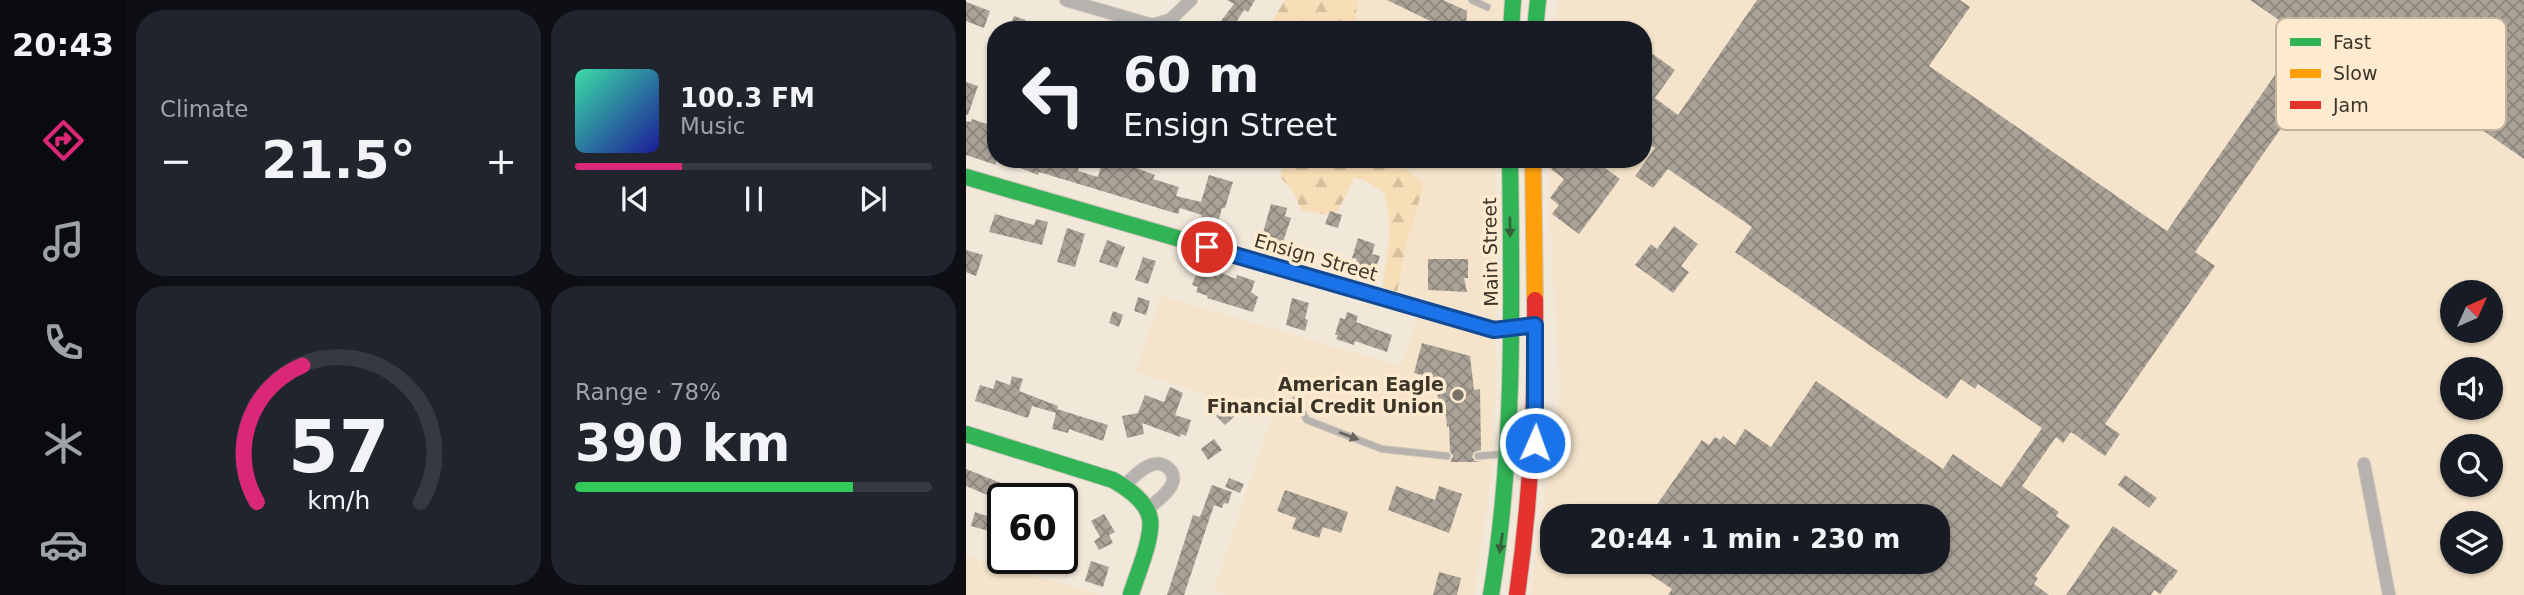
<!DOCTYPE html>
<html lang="en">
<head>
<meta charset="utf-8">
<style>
  :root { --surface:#171b24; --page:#20242c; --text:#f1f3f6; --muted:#9ea1a6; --line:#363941; --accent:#db2777 }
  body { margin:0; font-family:"DejaVu Sans",sans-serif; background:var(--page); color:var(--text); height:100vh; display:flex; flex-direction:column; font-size:26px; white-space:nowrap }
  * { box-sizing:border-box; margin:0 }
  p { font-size:23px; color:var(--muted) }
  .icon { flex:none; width:38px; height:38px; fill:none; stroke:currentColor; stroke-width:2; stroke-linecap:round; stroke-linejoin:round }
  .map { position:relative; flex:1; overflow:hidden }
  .details { display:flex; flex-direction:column; gap:10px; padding:10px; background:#0d0f14; width:840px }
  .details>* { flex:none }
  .guide { position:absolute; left:21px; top:21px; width:665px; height:147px; border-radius:28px; box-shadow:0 2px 5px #0004; background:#171b24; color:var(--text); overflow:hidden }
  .needle { width:46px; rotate:45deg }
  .tools { position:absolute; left:1474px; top:280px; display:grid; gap:14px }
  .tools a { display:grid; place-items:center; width:63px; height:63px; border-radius:50%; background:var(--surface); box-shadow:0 2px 5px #0004; font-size:35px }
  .speed { position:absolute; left:21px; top:483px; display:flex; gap:14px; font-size:35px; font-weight:700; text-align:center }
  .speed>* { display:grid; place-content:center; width:91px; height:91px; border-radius:50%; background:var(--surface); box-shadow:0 2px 5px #0004; line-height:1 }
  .speed .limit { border:4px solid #111; border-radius:10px; background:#fff; color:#111 }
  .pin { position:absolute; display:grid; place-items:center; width:60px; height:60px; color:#fff; margin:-30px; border:4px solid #fff; border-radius:50%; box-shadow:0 2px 7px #0007 }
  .me { position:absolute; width:77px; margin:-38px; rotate:2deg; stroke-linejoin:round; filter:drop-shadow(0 0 5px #0008) }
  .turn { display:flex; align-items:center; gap:24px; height:147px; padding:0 21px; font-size:32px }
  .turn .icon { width:91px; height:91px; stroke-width:2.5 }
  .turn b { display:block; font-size:49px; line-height:60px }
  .big { font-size:52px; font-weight:700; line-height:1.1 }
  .details .card { flex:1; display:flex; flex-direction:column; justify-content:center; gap:10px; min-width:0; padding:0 24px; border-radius:28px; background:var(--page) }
  .details .dial { align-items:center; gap:0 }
  .dial svg { height:182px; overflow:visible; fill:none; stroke:var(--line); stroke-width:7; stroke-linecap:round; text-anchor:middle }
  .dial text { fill:var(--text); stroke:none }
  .song { display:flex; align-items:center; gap:21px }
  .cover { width:84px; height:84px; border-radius:10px; background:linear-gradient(135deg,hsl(160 70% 55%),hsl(240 70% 35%)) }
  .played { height:7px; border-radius:4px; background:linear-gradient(90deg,var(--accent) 30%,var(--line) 30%) }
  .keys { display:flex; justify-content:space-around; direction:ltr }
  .heat { display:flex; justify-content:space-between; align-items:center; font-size:38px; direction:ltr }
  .charge { height:10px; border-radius:5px; background:linear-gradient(90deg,#34c759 78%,var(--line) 0) }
  .details .tiles { flex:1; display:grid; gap:10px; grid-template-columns:repeat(2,1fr) }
  .trip { position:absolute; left:574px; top:504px; width:410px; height:70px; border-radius:28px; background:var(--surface); box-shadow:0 2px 5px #0004; font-weight:700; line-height:70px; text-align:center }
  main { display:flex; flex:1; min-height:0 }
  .tab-bar { display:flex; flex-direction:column; width:126px; justify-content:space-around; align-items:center; background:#090b0e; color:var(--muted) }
  .tab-bar .icon { width:49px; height:49px }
  .tab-bar .active { color:var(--accent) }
  .tab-bar b { font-size:32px; color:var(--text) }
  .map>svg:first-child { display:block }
  .built { fill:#f5e4cb; fill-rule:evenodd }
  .forest { fill:url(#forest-firs) }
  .building { fill:url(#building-cross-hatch) }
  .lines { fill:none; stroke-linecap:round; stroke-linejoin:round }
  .lane-casing { stroke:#ccc3b8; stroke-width:8 }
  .street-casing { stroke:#ccc3b8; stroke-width:14 }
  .fast-casing { stroke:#ccc3b8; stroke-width:18 }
  .slow-casing { stroke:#ccc3b8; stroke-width:18 }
  .jam-casing { stroke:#ccc3b8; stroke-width:18 }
  .lane { stroke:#b6b3ae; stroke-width:6 }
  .street { stroke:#b6b3ae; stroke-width:12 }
  .fast { stroke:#30b455; stroke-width:16 }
  .slow { stroke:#ff9f0a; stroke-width:16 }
  .jam { stroke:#e5322d; stroke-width:16 }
  .oneway { fill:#376138 }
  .oneway2 { fill:#6c675e }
  .route-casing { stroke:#114b97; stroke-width:18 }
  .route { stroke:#1a73e8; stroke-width:12 }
  .poi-dot { fill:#7b7367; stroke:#fdeacf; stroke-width:2.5 }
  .labels { text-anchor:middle; stroke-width:7; stroke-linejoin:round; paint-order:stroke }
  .street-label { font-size:19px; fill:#3b3429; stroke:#fdeacf }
  .poi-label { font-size:19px; font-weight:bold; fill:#3b3429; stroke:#fdeacf; text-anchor:end }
  .key { fill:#fdeacf; stroke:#c3b39d; stroke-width:2 }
  .key-label { font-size:19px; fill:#3b3429 }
</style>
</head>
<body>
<main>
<nav class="tab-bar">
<b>20:43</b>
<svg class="icon active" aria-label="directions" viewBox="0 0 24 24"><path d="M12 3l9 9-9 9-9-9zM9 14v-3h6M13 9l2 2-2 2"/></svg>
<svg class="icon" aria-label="music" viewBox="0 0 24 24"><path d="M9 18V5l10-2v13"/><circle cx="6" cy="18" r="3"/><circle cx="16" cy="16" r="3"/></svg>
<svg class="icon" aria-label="phone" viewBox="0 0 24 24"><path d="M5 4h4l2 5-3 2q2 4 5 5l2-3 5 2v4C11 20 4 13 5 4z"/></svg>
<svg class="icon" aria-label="climate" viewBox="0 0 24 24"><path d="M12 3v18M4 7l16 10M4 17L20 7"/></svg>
<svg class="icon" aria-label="car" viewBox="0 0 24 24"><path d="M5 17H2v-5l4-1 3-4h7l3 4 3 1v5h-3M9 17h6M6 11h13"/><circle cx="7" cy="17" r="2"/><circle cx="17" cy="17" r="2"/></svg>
</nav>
<section class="details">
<div class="tiles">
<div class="card"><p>Climate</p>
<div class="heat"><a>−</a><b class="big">21.5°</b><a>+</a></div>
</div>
<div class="card">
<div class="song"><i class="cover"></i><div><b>100.3 FM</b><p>Music</p></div></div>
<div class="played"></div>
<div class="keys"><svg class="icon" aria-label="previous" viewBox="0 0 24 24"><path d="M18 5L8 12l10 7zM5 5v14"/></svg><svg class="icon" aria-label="pause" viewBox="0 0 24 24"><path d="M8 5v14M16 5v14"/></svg><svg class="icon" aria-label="next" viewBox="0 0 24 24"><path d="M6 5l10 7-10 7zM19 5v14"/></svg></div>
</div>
<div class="card dial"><svg viewBox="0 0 100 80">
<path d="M14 69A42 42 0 1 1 86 69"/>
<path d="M14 69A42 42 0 0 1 34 9" stroke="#db2777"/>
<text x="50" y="56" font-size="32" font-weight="700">57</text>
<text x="50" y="72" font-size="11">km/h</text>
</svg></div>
<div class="card"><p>Range · 78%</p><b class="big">390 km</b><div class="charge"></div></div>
</div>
</section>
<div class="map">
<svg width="1558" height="595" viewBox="0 0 1558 595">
  <defs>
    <pattern id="forest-firs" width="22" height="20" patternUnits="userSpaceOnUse" patternTransform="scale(1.75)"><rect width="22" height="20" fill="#f8deb7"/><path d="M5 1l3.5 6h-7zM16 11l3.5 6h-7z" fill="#d6bf9d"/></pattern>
    <pattern id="building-cross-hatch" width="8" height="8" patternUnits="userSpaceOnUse" patternTransform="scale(1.75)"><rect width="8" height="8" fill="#aaa297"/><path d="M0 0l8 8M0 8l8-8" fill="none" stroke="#8c857b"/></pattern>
  </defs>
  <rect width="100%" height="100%" fill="#f2e8da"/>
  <path class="built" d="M391,0H538L536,30H389Z
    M592,0H1558V595H564L594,393L584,228L583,159H677V30H587ZM1486,292H1524V331H1486ZM1486,369H1524V408H1486ZM1486,446H1524V485H1486ZM586,516H971V562H586ZM1486,523H1524V562H1486Z
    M415,159H530L529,393L525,480L508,595H261L248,590L306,415L169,372L195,296L435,366L452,315L427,310L440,245L458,185L438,168Z
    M0,556L67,575L134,595H0Z"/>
  <path class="forest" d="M319,0H391L389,30H301Z
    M318,159H415L438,168L458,185L440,245L431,292L416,287C422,254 427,225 418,192L396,179L388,178L371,213L364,211L362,215L335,210L327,191L314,177Z"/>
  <path class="building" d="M261,0H289L282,12L278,10L265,30H248L268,4Z
    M421,0H477L501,11L500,30H483Z
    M791,0H994L1004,7L963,66L1201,231L1336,36L1284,0H1558V159L1399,49L1393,59L1373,45L1229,252L1249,266L1139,424L1154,434L1139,456L1105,432L1097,443L1090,437L1056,486L1093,512L1090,516L1104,526L1069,576L1072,578L1068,584L1083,595H702L706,589L681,572L688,562H971V516H683L736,440L743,445L749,437L754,440L757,436L769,445L779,429L805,447L850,381L977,469L987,454L1035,487L1076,428L1012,384L1009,389L995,379L981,399L769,252L786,227L702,169L687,188L669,176L689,148L677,140V47L709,70L689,98L712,115Z
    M0,2L24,11L18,28L0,21Z
    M48,16L60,20L58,30H43Z
    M0,82L12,86L2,115H0Z
    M6,119L30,127V165L0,155V121L5,122Z
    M32,159H81L80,162L100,168L102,159H115L112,171L132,177L137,159H147L189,175L187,179L213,187L210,196L235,202L243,175L267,182L259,208H256L251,226L234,221L236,215L214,208L212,214L73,172L72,175Z
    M593,159H627L654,179L613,234L586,214L593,205L584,198L598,179L585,169Z
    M305,204L321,208L319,216L325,218L316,245L300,240L302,234L297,233Z
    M364,211L376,215L372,228L359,224Z
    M29,214L68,225L70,219L82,222L76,245L23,232Z
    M708,226L732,244L715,266L723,272L707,293L669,265L685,244L691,249Z
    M101,228L119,234L109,267L91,262Z
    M392,238L409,244L406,254L414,256L409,271L389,265L391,259L386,258Z
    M141,240L159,247L151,268L133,262Z
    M0,250L17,255L10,276L0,272Z
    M177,257L190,261L182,284L169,280Z
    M462,259H502V278H498L501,292L462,290Z
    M234,264L270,279L271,275L289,281L285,292L292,297L287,312L241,298L242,296L230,292L232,287L226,285Z
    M172,297L184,301L180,315L168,311Z
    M326,298L343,303L339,319L342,320L339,331L320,325Z
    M147,311L157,315L153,327L143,323Z
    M381,312L392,316L390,322L426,335L421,352L389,341L388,345L370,339L372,335H369L374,318L379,319Z
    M456,343L504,356L508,390L514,389L515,450L508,452L506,457L509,461L515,462H484L487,456L484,451L483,426L481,427L480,416H477L467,378L448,373Z
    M46,376L57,379L53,391L92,406L90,413L66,406L62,418L9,401L14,385L27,389L30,380L44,385Z
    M204,387L217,393L209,415L225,420L220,436L215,434L214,437L176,423L178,434L161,438L156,416L172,413L179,395L198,402Z
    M260,406L269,416L259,425L250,416Z
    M91,409L142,425L137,441L103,429L102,433L86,429Z
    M248,439L256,450L242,460L235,449Z
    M0,469L50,489L81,496L80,499H31L0,486Z
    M1159,475L1191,498L1183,508L1152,485Z
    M263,478L278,484L274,493L259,487Z
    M246,485L266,492L262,504L258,503L256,508L248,505L218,595H201L227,515L234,517Z
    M430,486L469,500L473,486L496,494L483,533L422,510Z
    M319,490L382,512L375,533L357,527L353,538L326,529L330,518L311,511Z
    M9,512L27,518L23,531L5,526Z
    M138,514L149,532L143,535L147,543L133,550L128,541L134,537L125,521Z
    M1147,526L1212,571L1205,581L1204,580L1194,594L1188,590L1185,595H1100Z
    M125,561L143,567L137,587L119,581Z
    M473,572L495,578L491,595H467Z"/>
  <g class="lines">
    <g class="lane-casing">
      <path id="lane" d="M506,0L521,7
        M329,400L341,420L416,449L481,456
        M512,456L539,454"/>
    </g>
    <g class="street-casing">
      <path id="street" d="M100,0L186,25L204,20L225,0
        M1398,464L1423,595
        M159,485C167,478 175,468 185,465C191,463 197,464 201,467C220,482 191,501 180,510"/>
    </g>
    <g class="fast-casing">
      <path id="fast" d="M545,30L547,0
        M569,30L572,0
        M0,177L525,329L538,330L569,325
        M0,434L147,480C161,488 181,501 184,519C187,538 171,575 165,594
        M525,595C549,450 546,305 544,159"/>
    </g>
    <g class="slow-casing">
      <path id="slow" d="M567,159L569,300"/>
    </g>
    <g class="jam-casing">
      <path id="jam" d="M551,595C565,497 570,399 569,300"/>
    </g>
    <use href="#lane" class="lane"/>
    <use href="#street" class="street"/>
    <use href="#fast" class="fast"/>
    <use href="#slow" class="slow"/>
    <use href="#jam" class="jam"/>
  </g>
  <defs><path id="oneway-solid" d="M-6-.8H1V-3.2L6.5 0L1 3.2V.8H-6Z" transform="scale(1.75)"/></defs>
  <g class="oneway">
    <use href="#oneway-solid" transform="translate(544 227) rotate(89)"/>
    <use href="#oneway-solid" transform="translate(535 543) rotate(99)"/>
  </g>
  <use class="oneway2" href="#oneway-solid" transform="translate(383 436) rotate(21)"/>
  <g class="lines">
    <g class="route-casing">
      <path id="route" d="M241,247L528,330L569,325V443"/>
    </g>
    <use href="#route" class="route"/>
  </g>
  <circle class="poi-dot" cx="492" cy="395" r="7"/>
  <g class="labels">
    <g class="street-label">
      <text transform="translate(524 252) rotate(-91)" y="7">Main Street</text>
      <text transform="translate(350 257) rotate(16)" y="7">Ensign Street</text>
    </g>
    <g class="poi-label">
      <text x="478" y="391">American Eagle<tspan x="478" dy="22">Financial Credit Union</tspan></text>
    </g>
  </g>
  <rect x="1310" y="18" width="230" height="112" rx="10" class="key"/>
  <rect x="1324" y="38" width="31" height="8" fill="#30b455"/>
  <rect x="1324" y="69" width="31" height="9" fill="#ff9f0a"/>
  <rect x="1324" y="101" width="31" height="8" fill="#e5322d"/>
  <g class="key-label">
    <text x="1367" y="49">Fast</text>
    <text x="1367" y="80">Slow</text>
    <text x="1367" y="112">Jam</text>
  </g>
</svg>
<div class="tools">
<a><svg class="needle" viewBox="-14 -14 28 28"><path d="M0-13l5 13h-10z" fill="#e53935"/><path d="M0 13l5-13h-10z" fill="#9ea1a6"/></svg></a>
<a><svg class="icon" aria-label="sound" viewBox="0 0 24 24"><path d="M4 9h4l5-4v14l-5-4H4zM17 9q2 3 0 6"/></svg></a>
<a><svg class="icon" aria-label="search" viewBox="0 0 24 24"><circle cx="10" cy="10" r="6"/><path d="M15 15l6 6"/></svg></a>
<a><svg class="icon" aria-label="layers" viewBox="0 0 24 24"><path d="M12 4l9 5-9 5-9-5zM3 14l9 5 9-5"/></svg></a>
</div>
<div class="speed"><div class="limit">60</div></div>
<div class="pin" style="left:241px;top:247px;background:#d93025"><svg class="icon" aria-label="arrive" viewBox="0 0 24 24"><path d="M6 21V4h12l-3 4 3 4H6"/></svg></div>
<svg class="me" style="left:569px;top:443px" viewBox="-20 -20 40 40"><circle r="17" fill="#1a73e8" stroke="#fff" stroke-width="3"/><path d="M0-11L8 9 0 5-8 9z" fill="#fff"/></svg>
<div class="trip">20:44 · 1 min · 230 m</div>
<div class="guide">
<div class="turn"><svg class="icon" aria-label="left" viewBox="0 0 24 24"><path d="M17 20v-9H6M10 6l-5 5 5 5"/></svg><div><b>60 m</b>Ensign Street</div></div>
</div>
</div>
</main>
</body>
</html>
